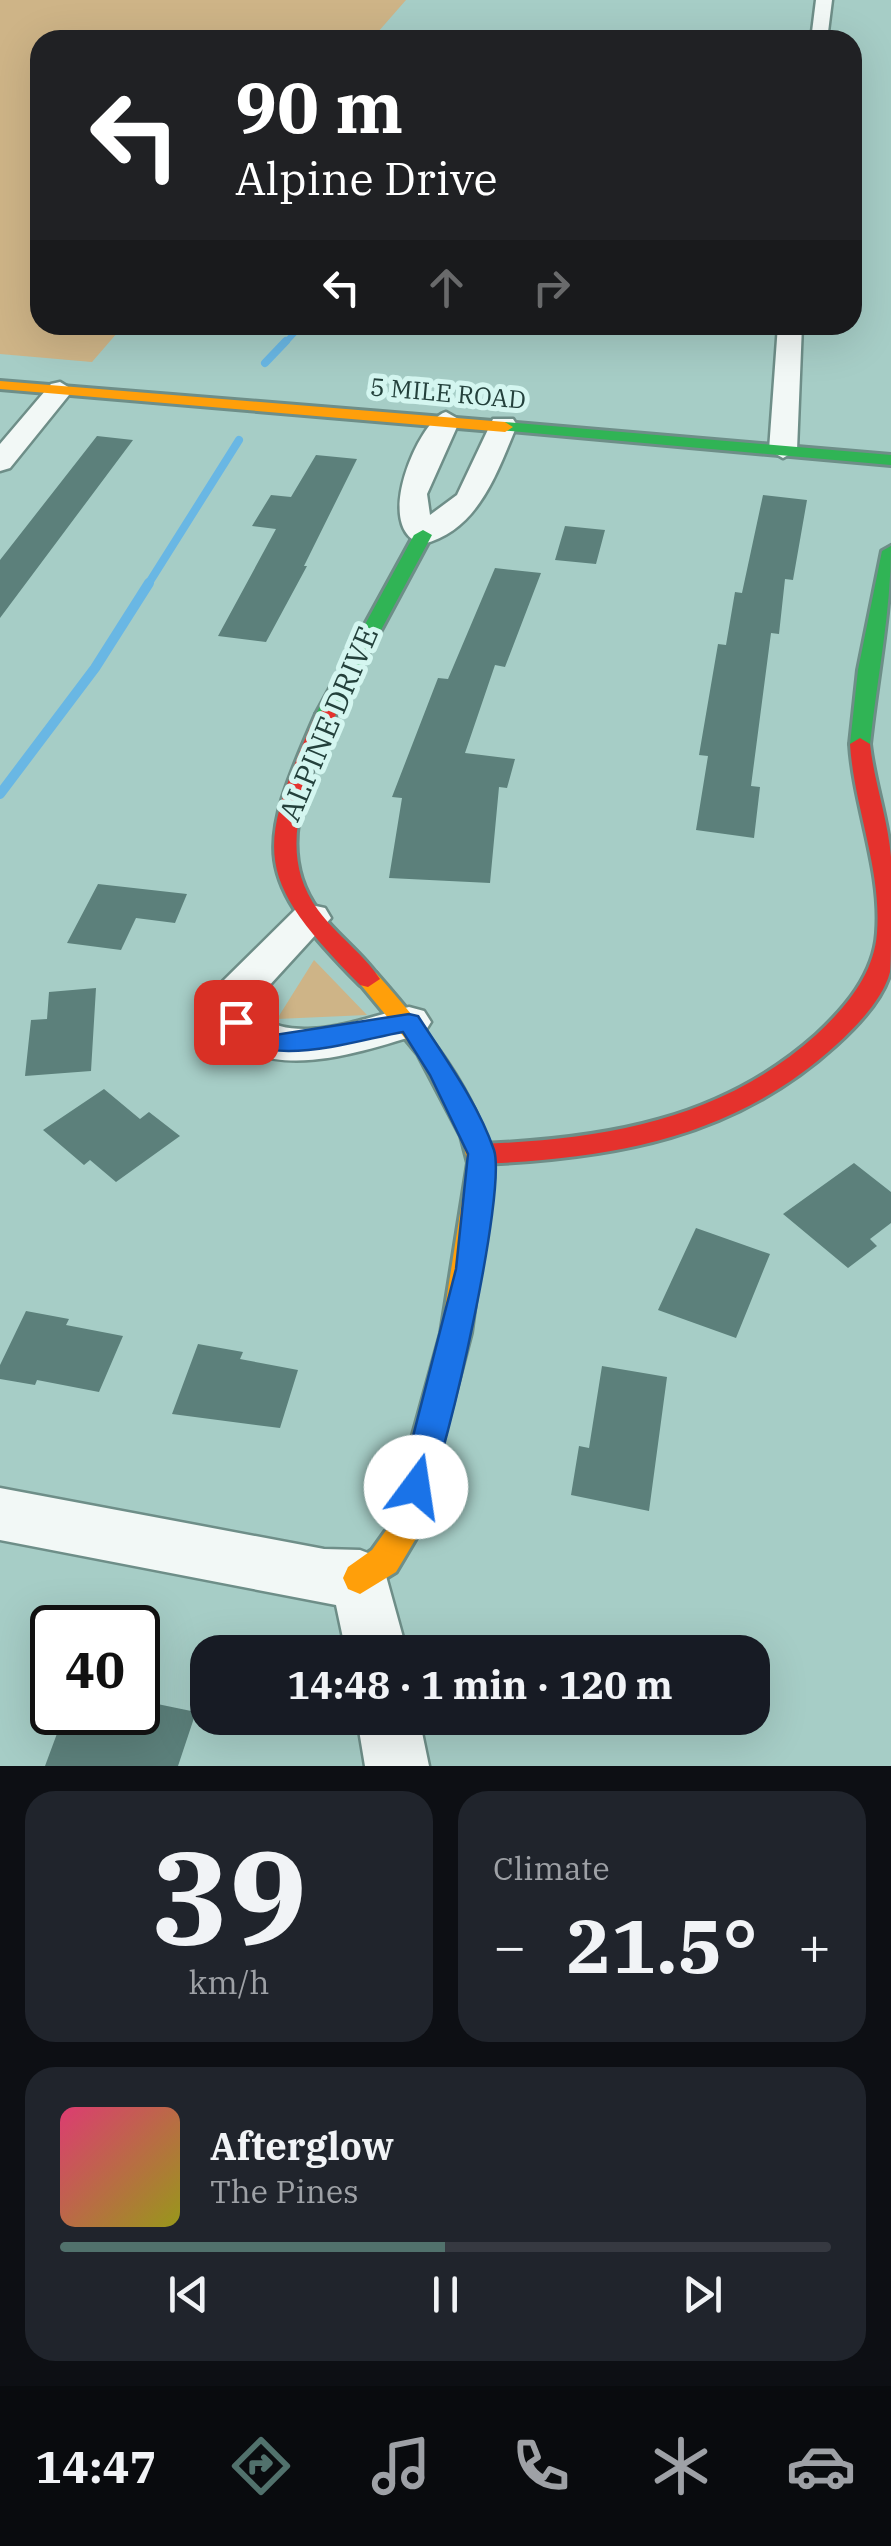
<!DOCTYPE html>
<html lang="en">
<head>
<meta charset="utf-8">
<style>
  :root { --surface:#171b24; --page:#20242c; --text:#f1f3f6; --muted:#9ea1a6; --line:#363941; --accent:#51716c }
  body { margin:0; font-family:"IBM Plex Serif",serif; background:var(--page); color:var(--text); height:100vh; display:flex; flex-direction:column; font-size:38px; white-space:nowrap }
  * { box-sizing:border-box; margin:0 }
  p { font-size:32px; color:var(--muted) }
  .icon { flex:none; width:55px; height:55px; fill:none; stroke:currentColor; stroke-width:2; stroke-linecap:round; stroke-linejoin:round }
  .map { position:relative; height:1766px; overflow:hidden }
  .drawer { display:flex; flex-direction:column; gap:25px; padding:25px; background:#0d0f14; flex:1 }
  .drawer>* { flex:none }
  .hud { position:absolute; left:30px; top:30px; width:832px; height:305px; border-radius:30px; box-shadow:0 10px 40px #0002; background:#202124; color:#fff; overflow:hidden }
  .speed { position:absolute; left:30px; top:1605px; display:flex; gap:20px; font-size:50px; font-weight:700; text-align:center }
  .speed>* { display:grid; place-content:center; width:130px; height:130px; border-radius:50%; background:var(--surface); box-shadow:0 10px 40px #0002; line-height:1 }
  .speed .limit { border:5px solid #111; border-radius:15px; background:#fff; color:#111 }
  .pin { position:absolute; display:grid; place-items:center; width:85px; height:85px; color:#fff; margin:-42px; border-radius:20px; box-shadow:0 5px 15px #0006 }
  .me { position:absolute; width:110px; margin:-55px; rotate:14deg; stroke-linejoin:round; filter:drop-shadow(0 0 8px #0008) }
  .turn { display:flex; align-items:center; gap:35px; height:210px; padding:0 40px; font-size:45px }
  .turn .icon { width:130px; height:130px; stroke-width:2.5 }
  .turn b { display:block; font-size:70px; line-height:85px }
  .lanes { display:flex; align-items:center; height:95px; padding:0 40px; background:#0003; justify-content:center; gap:50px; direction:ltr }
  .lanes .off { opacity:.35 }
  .big { font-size:75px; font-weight:700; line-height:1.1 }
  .drawer .tile { flex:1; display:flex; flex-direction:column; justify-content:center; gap:15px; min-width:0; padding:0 35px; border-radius:30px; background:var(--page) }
  .drawer .dial { align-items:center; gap:0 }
  .dial b { font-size:130px; line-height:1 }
  .song { display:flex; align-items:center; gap:30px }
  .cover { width:120px; height:120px; border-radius:15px; background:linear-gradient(135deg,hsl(340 70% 55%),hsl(60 70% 35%)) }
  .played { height:10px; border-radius:5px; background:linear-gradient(90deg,var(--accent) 50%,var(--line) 50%) }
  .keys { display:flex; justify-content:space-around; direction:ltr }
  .heat { display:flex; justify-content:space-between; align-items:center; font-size:55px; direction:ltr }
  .drawer .tiles { flex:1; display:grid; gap:25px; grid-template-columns:1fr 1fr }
  .tile:last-child { grid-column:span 2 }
  .trip { position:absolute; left:190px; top:1635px; width:580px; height:100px; border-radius:30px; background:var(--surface); box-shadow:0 10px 40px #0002; font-weight:700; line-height:100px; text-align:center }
  .menu { display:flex; height:160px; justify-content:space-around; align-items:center; background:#090b0e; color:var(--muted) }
  .menu .icon { width:70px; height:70px }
  .menu .current { color:var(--accent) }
  .menu b { font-size:45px; color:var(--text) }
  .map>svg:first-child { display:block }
  .green { fill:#ceb487 }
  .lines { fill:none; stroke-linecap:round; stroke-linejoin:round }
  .stream-far2 { stroke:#69b7e4; stroke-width:6 }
  .stream-far1 { stroke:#69b7e4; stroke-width:8 }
  .stream { stroke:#69b7e4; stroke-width:10 }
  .building { fill:#5c807b }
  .street-casing { stroke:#6e8e88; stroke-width:5 }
  .fast-casing { stroke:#6e8e88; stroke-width:6 }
  .slow-casing { stroke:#6e8e88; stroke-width:6 }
  .jam-casing { stroke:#6e8e88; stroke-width:6 }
  .street { fill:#f2f8f6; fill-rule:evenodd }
  .fast { fill:#30b455; fill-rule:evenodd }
  .slow { fill:#ff9f0a; fill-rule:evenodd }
  .jam { fill:#e5322d; fill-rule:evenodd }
  .route { fill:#1a73e8; stroke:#114b97; stroke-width:2.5 }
  .labels { text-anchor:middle; stroke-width:10; stroke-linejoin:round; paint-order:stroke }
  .far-street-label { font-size:25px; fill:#23403b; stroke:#d4f6f0 }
  .street-label { font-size:30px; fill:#23403b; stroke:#d4f6f0 }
</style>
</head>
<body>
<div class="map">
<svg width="891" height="1766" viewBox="0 0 891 1766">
  <rect width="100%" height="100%" fill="#a6cdc6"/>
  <path class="green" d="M0,0H406L371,40H40V325H124L92,362L0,354Z
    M314,960L367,1015L277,1019Z"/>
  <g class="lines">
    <path class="stream-far2" d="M284,344L302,325"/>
    <path class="stream-far1" d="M265,363L286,341
      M147,586L239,440"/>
    <path class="stream" d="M0,794L95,668L149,583"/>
  </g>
  <path class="building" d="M97,436L133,440L0,618V560Z
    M316,455L357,459L304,566H307L266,642L218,636L276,529L252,526L271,495L291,497Z
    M763,495L807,500L793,580L785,579L779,634L771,633L751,786L760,787L754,838L696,830L708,756L699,755L718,644L726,645L735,592L742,593Z
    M565,526L605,530L596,564L555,560Z
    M495,568L541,573L505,667L495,665L465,753L515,759L507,788L499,787L490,883L389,878L402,798L392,797L438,678L448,679Z
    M98,884L187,894L175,923L136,918L121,950L67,943Z
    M96,988L91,1071L25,1076L31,1020L47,1019L49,992Z
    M104,1089L140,1119L149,1112L180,1136L116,1182L90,1160L84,1165L43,1130Z
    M854,1163L891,1192V1223L870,1239L877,1246L848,1268L783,1214Z
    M696,1228L770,1254L736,1338L658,1310Z
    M26,1311L69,1319L66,1325L123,1336L99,1392L37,1380L35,1385L0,1379V1365Z
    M198,1344L243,1352L240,1359L298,1370L280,1428L172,1414Z
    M602,1366L667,1377L649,1511L571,1495L579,1446L589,1448Z
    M138,1700L196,1712L178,1766H45L65,1712H138Z"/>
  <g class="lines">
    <g class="street-casing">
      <path id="street" d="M816,0H832L827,40H811Z
        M778,325H802L797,450L783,458L769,450Z
        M60,382L73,390L10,468L0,471V444L51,384Z
        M446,412L460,420L427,494L430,515L457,495L493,419H513L517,425C497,472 479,530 423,544C370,531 420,418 446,412Z
        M311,905L325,908L331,918L256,1000L252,1007C283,1051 367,1017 409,1007L424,1011L431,1022L424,1033C369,1049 281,1082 230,1040C221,1032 214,1018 208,1008L223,981L297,908Z
        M0,1488L324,1549L360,1550L381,1558L407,1652H346L336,1605L0,1540Z
        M357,1718H419L429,1766H365Z"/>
    </g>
    <g class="fast-casing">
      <path id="fast" d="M505,422L891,455V465L500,430V424Z
        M423,530L432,535L336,714L333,718H319L316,714L414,535Z
        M891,546C891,612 877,678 870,744L860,750L850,744L858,670L882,551Z"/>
    </g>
    <g class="slow-casing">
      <path id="slow" d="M0,381L505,422L513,427L505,432L0,389Z
        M368,971L376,973C426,1030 475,1089 494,1163L471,1333L418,1535L396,1572L360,1594L348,1589L343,1578L348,1567L372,1550L387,1529L441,1333L468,1163L461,1136L418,1054L356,979Z"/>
    </g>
    <g class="jam-casing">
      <path id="jam" d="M326,708L336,714C310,776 272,848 318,910C336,935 364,954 380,979L368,987L360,985C252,876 256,851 316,714Z
        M860,738L870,744C874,782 888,819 891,857C891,879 891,903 891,926C891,940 891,958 890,972C883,999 856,1027 836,1045C734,1138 615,1158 482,1164L473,1161L469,1154L473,1147L482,1144C605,1139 721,1120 816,1035C845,1008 874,975 877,933C882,870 854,807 850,744Z"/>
    </g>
    <use href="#street" class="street"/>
    <use href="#fast" class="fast"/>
    <use href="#slow" class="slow"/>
    <use href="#jam" class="jam"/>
  </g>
  <path class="route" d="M236,1013L275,1035L409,1014L418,1016C445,1058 478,1103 494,1150C507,1191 448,1452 427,1497L416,1502L404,1497L400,1487L456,1269L468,1154L430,1075L403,1032C351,1041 256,1075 224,1022L227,1016Z"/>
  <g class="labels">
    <g class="far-street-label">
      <text transform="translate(448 393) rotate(5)" y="9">5 MILE ROAD</text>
    </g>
    <g class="street-label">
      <text transform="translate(329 724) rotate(-67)" y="10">ALPINE DRIVE</text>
    </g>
  </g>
</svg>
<div class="speed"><div class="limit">40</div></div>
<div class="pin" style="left:236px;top:1022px;background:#d93025"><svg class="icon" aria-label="arrive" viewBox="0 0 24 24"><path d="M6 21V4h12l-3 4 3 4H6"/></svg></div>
<svg class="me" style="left:416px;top:1487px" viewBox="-20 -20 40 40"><circle r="19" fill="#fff"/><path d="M0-13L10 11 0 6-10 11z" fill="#1a73e8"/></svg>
<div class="trip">14:48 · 1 min · 120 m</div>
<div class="hud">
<div class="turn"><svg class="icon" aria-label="left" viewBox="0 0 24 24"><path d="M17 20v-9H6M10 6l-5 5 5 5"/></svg><div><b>90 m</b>Alpine Drive</div></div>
<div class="lanes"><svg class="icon" aria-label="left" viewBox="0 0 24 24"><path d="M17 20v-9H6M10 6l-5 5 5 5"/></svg><svg class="icon off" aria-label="ahead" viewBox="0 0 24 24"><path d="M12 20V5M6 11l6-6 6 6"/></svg><svg class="icon off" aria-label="right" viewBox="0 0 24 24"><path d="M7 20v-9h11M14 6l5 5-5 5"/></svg></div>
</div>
</div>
<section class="drawer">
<div class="tiles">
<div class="tile dial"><b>39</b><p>km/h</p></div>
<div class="tile"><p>Climate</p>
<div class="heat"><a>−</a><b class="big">21.5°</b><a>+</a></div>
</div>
<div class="tile">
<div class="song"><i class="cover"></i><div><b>Afterglow</b><p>The Pines</p></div></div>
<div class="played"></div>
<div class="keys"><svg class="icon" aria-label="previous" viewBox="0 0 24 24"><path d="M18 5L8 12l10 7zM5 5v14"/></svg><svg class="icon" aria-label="pause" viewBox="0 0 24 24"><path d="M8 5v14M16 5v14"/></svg><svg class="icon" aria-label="next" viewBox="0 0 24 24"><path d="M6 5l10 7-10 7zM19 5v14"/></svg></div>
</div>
</div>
</section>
<nav class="menu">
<b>14:47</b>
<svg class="icon current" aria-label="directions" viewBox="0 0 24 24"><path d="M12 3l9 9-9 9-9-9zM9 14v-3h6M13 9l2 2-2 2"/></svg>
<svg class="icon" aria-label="music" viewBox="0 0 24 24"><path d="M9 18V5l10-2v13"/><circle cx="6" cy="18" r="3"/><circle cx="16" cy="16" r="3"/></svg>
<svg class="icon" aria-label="phone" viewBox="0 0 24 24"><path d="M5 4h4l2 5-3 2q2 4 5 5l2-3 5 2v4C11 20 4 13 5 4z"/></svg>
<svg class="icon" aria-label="climate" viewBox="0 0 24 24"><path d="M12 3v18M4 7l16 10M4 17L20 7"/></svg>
<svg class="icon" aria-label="car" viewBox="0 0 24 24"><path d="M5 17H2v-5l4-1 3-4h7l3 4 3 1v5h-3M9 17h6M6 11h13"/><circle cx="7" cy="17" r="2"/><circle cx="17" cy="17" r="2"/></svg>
</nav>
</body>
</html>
